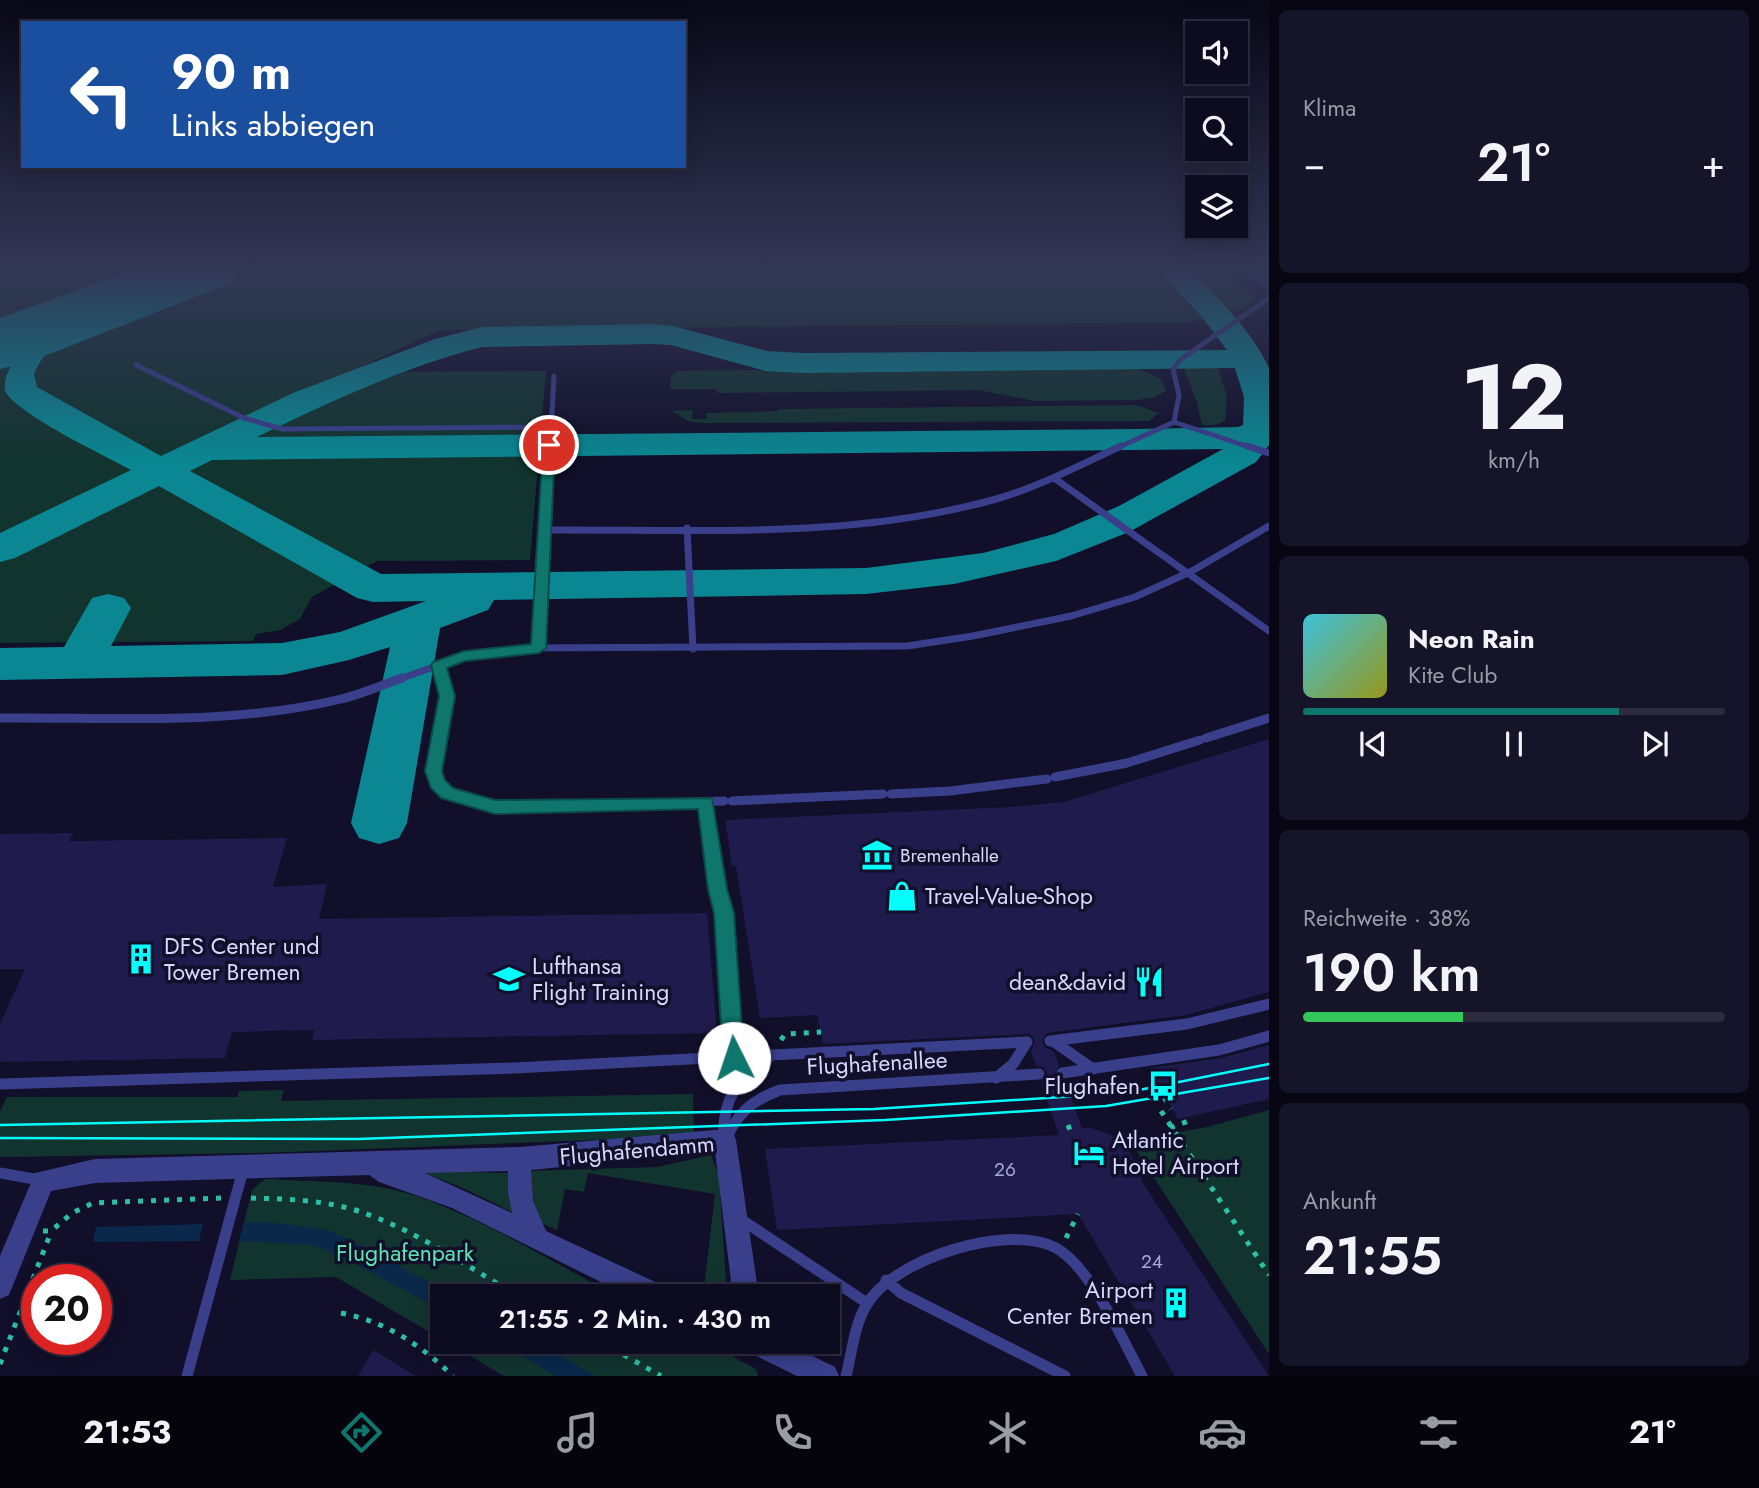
<!DOCTYPE html>
<html lang="de">
<head>
<meta charset="utf-8">
<style>
  :root { --surface:#0d0b20; --page:#161429; --text:#f1f3f6; --muted:#9a9ba5; --line:#2d2b3e; --accent:#0f766e }
  body { margin:0; font-family:Jost,sans-serif; background:var(--page); color:var(--text); height:100vh; display:flex; flex-direction:column; font-size:26px; white-space:nowrap }
  * { box-sizing:border-box; margin:0 }
  p { font-size:23px; color:var(--muted) }
  .icon { flex:none; width:38px; height:38px; fill:none; stroke:currentColor; stroke-width:2; stroke-linecap:round; stroke-linejoin:round }
  .map { position:relative; flex:1; overflow:hidden }
  .panel { display:flex; flex-direction:column; gap:10px; padding:10px; background:#070612; width:490px }
  .panel>* { flex:none }
  .guide { position:absolute; left:21px; top:21px; width:665px; height:147px; border-radius:0px; box-shadow:0 4px 18px #0003,0 0 0 2px var(--line); background:#1a4fa0; color:#fff; overflow:hidden }
  .controls { position:absolute; left:1185px; top:21px; display:grid; gap:14px }
  .controls a { display:grid; place-items:center; width:63px; height:63px; border-radius:0px; background:var(--surface); box-shadow:0 4px 18px #0003,0 0 0 2px var(--line); font-size:35px }
  .speed { position:absolute; left:21px; top:1264px; display:flex; gap:14px; font-size:35px; font-weight:700; text-align:center }
  .speed>* { display:grid; place-content:center; width:91px; height:91px; border-radius:50%; background:var(--surface); box-shadow:0 4px 18px #0003,0 0 0 2px var(--line); line-height:1 }
  .speed .limit { border:10px solid #d22; background:#fff; color:#111 }
  .pin { position:absolute; display:grid; place-items:center; width:60px; height:60px; color:#fff; margin:-30px; border:4px solid #fff; border-radius:50%; box-shadow:0 2px 7px #0007 }
  .me { position:absolute; width:77px; margin:-38px; rotate:356deg; stroke-linejoin:round; filter:drop-shadow(0 0 5px #0008) }
  .turn { display:flex; align-items:center; gap:24px; height:147px; padding:0 35px; font-size:32px }
  .turn .icon { width:91px; height:91px; stroke-width:2.5 }
  .turn b { display:block; font-size:49px; line-height:60px }
  .big { font-size:52px; font-weight:600; line-height:1.1 }
  .panel .widget { flex:1; display:flex; flex-direction:column; justify-content:center; gap:10px; min-width:0; padding:0 24px; border-radius:10px; background:var(--page) }
  .panel .dial { align-items:center; gap:0 }
  .dial b { font-size:91px; line-height:1 }
  .song { display:flex; align-items:center; gap:21px }
  .cover { width:84px; height:84px; border-radius:10px; background:linear-gradient(135deg,hsl(190 70% 55%),hsl(60 70% 35%)) }
  .played { height:7px; border-radius:4px; background:linear-gradient(90deg,var(--accent) 75%,var(--line) 75%) }
  .keys { display:flex; justify-content:space-around; direction:ltr }
  .heat { display:flex; justify-content:space-between; align-items:center; font-size:38px; direction:ltr }
  .charge { height:10px; border-radius:5px; background:linear-gradient(90deg,#34c759 38%,var(--line) 0) }
  .trip { position:absolute; left:430px; top:1284px; width:410px; height:70px; border-radius:0px; background:var(--surface); box-shadow:0 4px 18px #0003,0 0 0 2px var(--line); font-weight:600; line-height:70px; text-align:center }
  .menu { display:flex; height:112px; justify-content:space-around; align-items:center; background:#05040d; color:var(--muted) }
  .menu .icon { width:49px; height:49px }
  .menu .on { color:var(--accent) }
  .menu b { font-size:32px; color:var(--text) }
  main { display:flex; flex:1; min-height:0 }
  .map>svg:first-child { display:block }
  .green { fill:#12342f }
  .water { fill:#09284a }
  .lines { fill:none; stroke-linecap:round; stroke-linejoin:round }
  .taxiway { fill:#0a8792; fill-rule:evenodd }
  .runway { fill:#0a8792; fill-rule:evenodd }
  .building { fill:#1f1b4c }
  .path { stroke:#2bc0a6; stroke-width:5; stroke-dasharray:5 8; stroke-linecap:butt }
  .lane-far3 { stroke:#393f8b; stroke-width:5 }
  .lane-far2 { stroke:#393f8b; stroke-width:7 }
  .lane-far1 { stroke:#393f8b; stroke-width:9 }
  .lane { stroke:#393f8b; stroke-width:11 }
  .street { fill:#393f8b; fill-rule:evenodd }
  .tram { stroke:#04fffb; stroke-width:2.5 }
  .route { fill:#0f766e; stroke:#0a4d48; stroke-width:2 }
  .labels { text-anchor:middle; stroke-width:7; stroke-linejoin:round; paint-order:stroke }
  .poi-label { font-size:19px; fill:#d8d8ff; stroke:#110f2a; text-anchor:start }
  .near-number-label { font-size:19px; fill:#aaa9d2 }
  .near-poi-label { font-size:23px; fill:#d8d8ff; stroke:#110f2a; text-anchor:start }
  .near-street-label { font-size:23px; fill:#d8d8ff; stroke:#110f2a }
  .near-park-label { font-size:23px; fill:#5fe5b4; stroke:#110f2a }
</style>
</head>
<body>
<main>
<div class="map">
<svg width="1269" height="1376" viewBox="0 0 1269 1376">
  <rect width="100%" height="100%" fill="#110f2a"/>
  <path class="green" d="M0,268H1222L1255,298L1244,308L1193,322L439,330L351,372L546,371L530,560L377,561L312,597L300,619L280,630L256,634L253,641L0,643Z
    M1133,366L1161,379L1166,391L1155,397L1138,400L1035,401L979,390L718,393L716,389H670L671,376L679,371Z
    M1183,366H1217L1227,397L1225,421L1216,425H1202L1197,402Z
    M1136,405L1159,413L1149,421L702,423L688,421L672,411L693,410L692,419H707L706,413L778,411V409Z
    M284,1090L281,1101L693,1094L694,1136L262,1153L0,1157V1111L7,1097H237L239,1091Z
    M1269,1110V1354L1130,1141L1207,1127Z
    M711,1155L719,1176L727,1297L704,1288L715,1194L588,1173L584,1192L565,1189L557,1230L534,1220L527,1171L657,1167Z
    M420,1171L510,1173L512,1212L465,1189Z
    M265,1179C314,1182 366,1180 413,1195C485,1219 552,1262 619,1297H443V1340L336,1277L230,1280L252,1190Z
    M447,1342H706L756,1369L758,1376H504Z"/>
  <path class="water" d="M267,1222L328,1230L353,1241L456,1297H443V1311L339,1255L311,1245L239,1241L244,1223Z
    M203,1224L199,1241L93,1242L96,1227Z
    M497,1342H536L596,1376H556Z"/>
  <g class="lines">
    <path class="taxiway" d="M1156,268H1187C1218,298 1251,329 1269,368V445L1256,462L1129,532L1056,561L954,584L866,594L494,600L488,610L440,628L407,823L399,838L379,844L359,838L351,823L390,647L349,660L282,675L0,680V648L64,647L92,598L108,594L124,598L131,608L111,646L282,643L340,632L426,601L373,602L357,598L159,486L15,558L0,562V533L131,470C104,455 18,415 5,391C0,349 90,288 123,297L127,303L123,309C92,324 47,339 34,374L37,387L161,456L293,393L435,339L482,327L654,324L673,326L767,351L802,353L1227,350L1202,317ZM654,344L671,345L766,371L802,373L1235,368L1244,397L1243,425L1238,427L1137,429L257,437C327,403 406,366 482,347ZM1223,449L1119,506L1054,534L983,553L866,568L381,574L190,471L212,460Z"/>
    <path class="runway" d="M138,268H242L231,283L29,362L0,369V318Z"/>
  </g>
  <path class="building" d="M1269,739V992L1186,1015L1047,1033L1042,1041L1044,1046L1054,1052L1059,1065L1054,1075L1058,1080L1065,1081L1082,1128H1091L1109,1134L1125,1146L1136,1163L1143,1183L1269,1376H1175L1078,1214L777,1230L765,1149L1059,1135L1041,1082L1047,1073L1043,1067L1036,1066L1031,1052L1035,1041L1030,1034L823,1044L817,1015L760,1018L736,866H732L725,820L1010,807L1064,802Z
    M73,833L69,841L287,838L273,887L327,884L319,919L707,913L717,1033L312,1040L314,1030L232,1032L225,1058L0,1062V1024L25,969H0V834Z
    M1269,1045V1099L1178,1119L1150,1068L1221,1058Z
    M373,1350L416,1376H358Z"/>
  <g class="lines">
    <path class="path" d="M781,1040L785,1034L821,1032
      M1151,1075L1171,1109
      M1161,1111L1269,1275
      M1068,1125L1070,1130
      M1170,1128L1191,1120
      M251,1198C287,1199 324,1200 358,1211C416,1230 468,1267 520,1297
      M43,1231H51L72,1213L93,1203L222,1198
      M1066,1238L1078,1214
      M341,1313C387,1322 419,1344 453,1376
      M601,1342L661,1376
      M0,1364L51,1232"/>
    <path class="lane-far3" d="M1236,268L1251,272
      M1247,268L1269,288
      M136,365L244,418L282,429L550,427
      M1174,422L1252,448
      M550,448L554,376
      M1117,448L1174,422L1179,395L1173,369L1180,360L1269,298"/>
    <path class="lane-far2" d="M1247,446L1269,453
      M1054,478L1269,631
      M687,528L693,649
      M544,530C692,529 844,540 989,501C1035,489 1078,466 1121,446
      M539,648L550,446
      M438,665L442,680
      M397,680L464,656L524,648L907,646L973,636L1071,616L1135,597L1192,571L1269,526"/>
    <path class="lane-far1" d="M442,678L447,696L433,771L437,784L447,793L495,807L724,801
      M0,718C112,717 231,726 341,699C362,694 382,685 402,678
      M1206,738L1269,718
      M1055,777L1127,763L1200,740
      M891,794L950,791L1047,779
      M732,801L883,794
      M706,802L717,889L724,913L729,983"/>
    <path class="lane" d="M729,981L734,1058
      M1050,1041L1187,1024L1269,1004
      M1053,1041L1093,1069
      M1062,1073L1219,1050L1269,1036
      M996,1078L1013,1064L1027,1042
      M0,1084L514,1068L1027,1042
      M724,1138C722,1101 737,1077 768,1058
      M726,1139C738,1112 753,1100 780,1090L1039,1074
      M0,1173L40,1180
      M742,1220L867,1303
      M886,1280L901,1293L1065,1376
      M187,1376L243,1170
      M846,1376C852,1353 854,1325 867,1304C894,1259 1009,1222 1056,1248C1091,1267 1123,1341 1142,1376"/>
    <path class="street" d="M725,1129L733,1132L736,1140L759,1297H733L715,1152L531,1170L533,1201L546,1231L668,1288L672,1297H631L452,1208L379,1182L369,1175L95,1183L51,1191L9,1295L0,1299V1256L35,1173L95,1159L520,1147ZM508,1171V1192L512,1213L425,1173Z
      M742,1342H784L835,1367L839,1376H797L746,1351Z"/>
    <path class="tram" d="M0,1125L874,1109L1124,1093L1269,1064
      M0,1138L358,1139L885,1120L1106,1106L1269,1078"/>
  </g>
  <linearGradient id="sky" x2="0" y2="1"><stop stop-color="#090817"/><stop offset="0.58" stop-color="#323755"/><stop offset="1" stop-color="#323755" stop-opacity="0"/></linearGradient>
  <rect width="1269" height="461" fill="url(#sky)"/>
  <path class="route" d="M549,442L555,445L546,648L539,653L465,661L447,668L455,696L442,771L445,780L453,788L495,800L712,798L727,889L734,913L744,1058L741,1066L734,1069L726,1066L723,1058L714,913L708,889L698,809L495,814L441,798L431,788L425,771L439,696L431,665L433,662L464,651L531,644L543,445Z"/>
  <defs>
    <g id="museum-bare" transform="scale(2.415)"><path d="M0-6L6-3V-2H-6V-3ZM-5-1h2V3h-2ZM-1-1h2V3h-2ZM3-1h2V3H3ZM-6 4H6V6H-6Z" fill="#04fffb" stroke="#110f2a" stroke-width="2.5" paint-order="stroke"/></g>
    <g id="shop-bare" transform="scale(2.415)"><path d="M-5-2.5h2.3a2.7 3.5 0 0 1 5.4 0H5L5.5 6h-11ZM-1.5-2.5h3a1.5 2.3 0 0 0-3 0Z" fill="#04fffb" stroke="#110f2a" stroke-width="2.5" paint-order="stroke"/></g>
    <g id="building-bare" transform="scale(2.415)"><path d="M-4-6H4V6H1V3H-1V6H-4ZM-2.5-4.3h1.7v1.8h-1.7ZM.8-4.3h1.7v1.8H.8ZM-2.5-1h1.7V.8h-1.7ZM.8-1h1.7V.8H.8Z" fill="#04fffb" stroke="#110f2a" stroke-width="2.5" paint-order="stroke"/></g>
    <g id="university-bare" transform="scale(2.415)"><path d="M0-5L7-2L0 1L-7-2ZM-4 1L0 2.5L4 1V4Q0 6-4 4Z" fill="#04fffb" stroke="#110f2a" stroke-width="2.5" paint-order="stroke"/></g>
    <g id="restaurant-bare" transform="scale(2.415)"><path d="M-5-6h1v4h1v-4h1v4h1v-4h1v5L-1.5 .5V6h-2V.5L-5-1ZM5-6V6H3V1.5H1.5Q1.5-4 5-6Z" fill="#04fffb" stroke="#110f2a" stroke-width="2.5" paint-order="stroke"/></g>
    <g id="bus-bare" transform="scale(2.415)"><path d="M-5-6H5V4H4V6H2V4H-2V6H-4V4H-5ZM-3.5-4V0h7V-4ZM-3.5 1.2v1.5H-2V1.2ZM2 1.2v1.5H3.5V1.2Z" fill="#04fffb" stroke="#110f2a" stroke-width="2.5" paint-order="stroke"/></g>
    <g id="hotel-bare" transform="scale(2.415)"><path d="M-6-4.5h1.5V1H6V5H4.5V3h-9V5H-6ZM-4 0a1.8 1.8 0 1 1 3.6 0ZM.5 0V-2.5h3Q6-2.5 6 0Z" fill="#04fffb" stroke="#110f2a" stroke-width="2.5" paint-order="stroke"/></g>
  </defs>
  <g fill-rule="evenodd">
    <use href="#museum-bare" x="877" y="855"/>
    <use href="#shop-bare" x="902" y="896"/>
    <use href="#building-bare" x="141" y="959"/>
    <use href="#university-bare" x="509" y="979"/>
    <use href="#restaurant-bare" x="1149" y="982"/>
    <use href="#bus-bare" x="1163" y="1086"/>
    <use href="#hotel-bare" x="1089" y="1153"/>
    <use href="#building-bare" x="1176" y="1303"/>
  </g>
  <g class="labels">
    <g class="poi-label">
      <text x="900" y="862">Bremenhalle</text>
    </g>
    <g class="near-number-label">
      <text x="1005" y="1176">26</text>
      <text x="1152" y="1268">24</text>
    </g>
    <g class="near-poi-label">
      <text x="925" y="904">Travel-Value-Shop</text>
      <text x="164" y="954">DFS Center und<tspan x="164" dy="26">Tower Bremen</tspan></text>
      <text x="532" y="974">Lufthansa<tspan x="532" dy="26">Flight Training</tspan></text>
      <text x="1126" y="990" text-anchor="end">dean&amp;david</text>
      <text x="1140" y="1094" text-anchor="end">Flughafen</text>
      <text x="1112" y="1148">Atlantic<tspan x="1112" dy="26">Hotel Airport</tspan></text>
      <text x="1153" y="1298" text-anchor="end">Airport<tspan x="1153" dy="26">Center Bremen</tspan></text>
    </g>
    <g class="near-street-label">
      <text transform="translate(877 1063) rotate(-3)" y="8">Flughafenallee</text>
      <text transform="translate(637 1150) rotate(-5)" y="8">Flughafendamm</text>
    </g>
    <g class="near-park-label">
      <text x="405" y="1261">Flughafenpark</text>
    </g>
  </g>
</svg>
<div class="controls">
<a><svg class="icon" aria-label="sound" viewBox="0 0 24 24"><path d="M4 9h4l5-4v14l-5-4H4zM17 9q2 3 0 6"/></svg></a>
<a><svg class="icon" aria-label="search" viewBox="0 0 24 24"><circle cx="10" cy="10" r="6"/><path d="M15 15l6 6"/></svg></a>
<a><svg class="icon" aria-label="layers" viewBox="0 0 24 24"><path d="M12 4l9 5-9 5-9-5zM3 14l9 5 9-5"/></svg></a>
</div>
<div class="speed"><div class="limit">20</div></div>
<div class="pin" style="left:549px;top:445px;background:#d93025"><svg class="icon" aria-label="arrive" viewBox="0 0 24 24"><path d="M6 21V4h12l-3 4 3 4H6"/></svg></div>
<svg class="me" style="left:734px;top:1058px" viewBox="-20 -20 40 40"><circle r="19" fill="#fff"/><path d="M0-13L10 11 0 6-10 11z" fill="#0f766e"/></svg>
<div class="trip">21:55 · 2 Min. · 430 m</div>
<div class="guide">
<div class="turn"><svg class="icon" aria-label="left" viewBox="0 0 24 24"><path d="M17 20v-9H6M10 6l-5 5 5 5"/></svg><div><b>90 m</b>Links abbiegen</div></div>
</div>
</div>
<section class="panel">
<div class="widget"><p>Klima</p>
<div class="heat"><a>−</a><b class="big">21°</b><a>+</a></div>
</div>
<div class="widget dial"><b>12</b><p>km/h</p></div>
<div class="widget">
<div class="song"><i class="cover"></i><div><b>Neon Rain</b><p>Kite Club</p></div></div>
<div class="played"></div>
<div class="keys"><svg class="icon" aria-label="previous" viewBox="0 0 24 24"><path d="M18 5L8 12l10 7zM5 5v14"/></svg><svg class="icon" aria-label="pause" viewBox="0 0 24 24"><path d="M8 5v14M16 5v14"/></svg><svg class="icon" aria-label="next" viewBox="0 0 24 24"><path d="M6 5l10 7-10 7zM19 5v14"/></svg></div>
</div>
<div class="widget"><p>Reichweite · 38%</p><b class="big">190 km</b><div class="charge"></div></div>
<div class="widget"><p>Ankunft</p><b class="big">21:55</b></div>
</section>
</main>
<nav class="menu">
<b>21:53</b>
<svg class="icon on" aria-label="directions" viewBox="0 0 24 24"><path d="M12 3l9 9-9 9-9-9zM9 14v-3h6M13 9l2 2-2 2"/></svg>
<svg class="icon" aria-label="music" viewBox="0 0 24 24"><path d="M9 18V5l10-2v13"/><circle cx="6" cy="18" r="3"/><circle cx="16" cy="16" r="3"/></svg>
<svg class="icon" aria-label="phone" viewBox="0 0 24 24"><path d="M5 4h4l2 5-3 2q2 4 5 5l2-3 5 2v4C11 20 4 13 5 4z"/></svg>
<svg class="icon" aria-label="climate" viewBox="0 0 24 24"><path d="M12 3v18M4 7l16 10M4 17L20 7"/></svg>
<svg class="icon" aria-label="car" viewBox="0 0 24 24"><path d="M5 17H2v-5l4-1 3-4h7l3 4 3 1v5h-3M9 17h6M6 11h13"/><circle cx="7" cy="17" r="2"/><circle cx="17" cy="17" r="2"/></svg>
<svg class="icon" aria-label="filters" viewBox="0 0 24 24"><path d="M4 7h16M4 17h16"/><circle cx="9" cy="7" r="2"/><circle cx="15" cy="17" r="2"/></svg>
<b>21°</b>
</nav>
</body>
</html>
